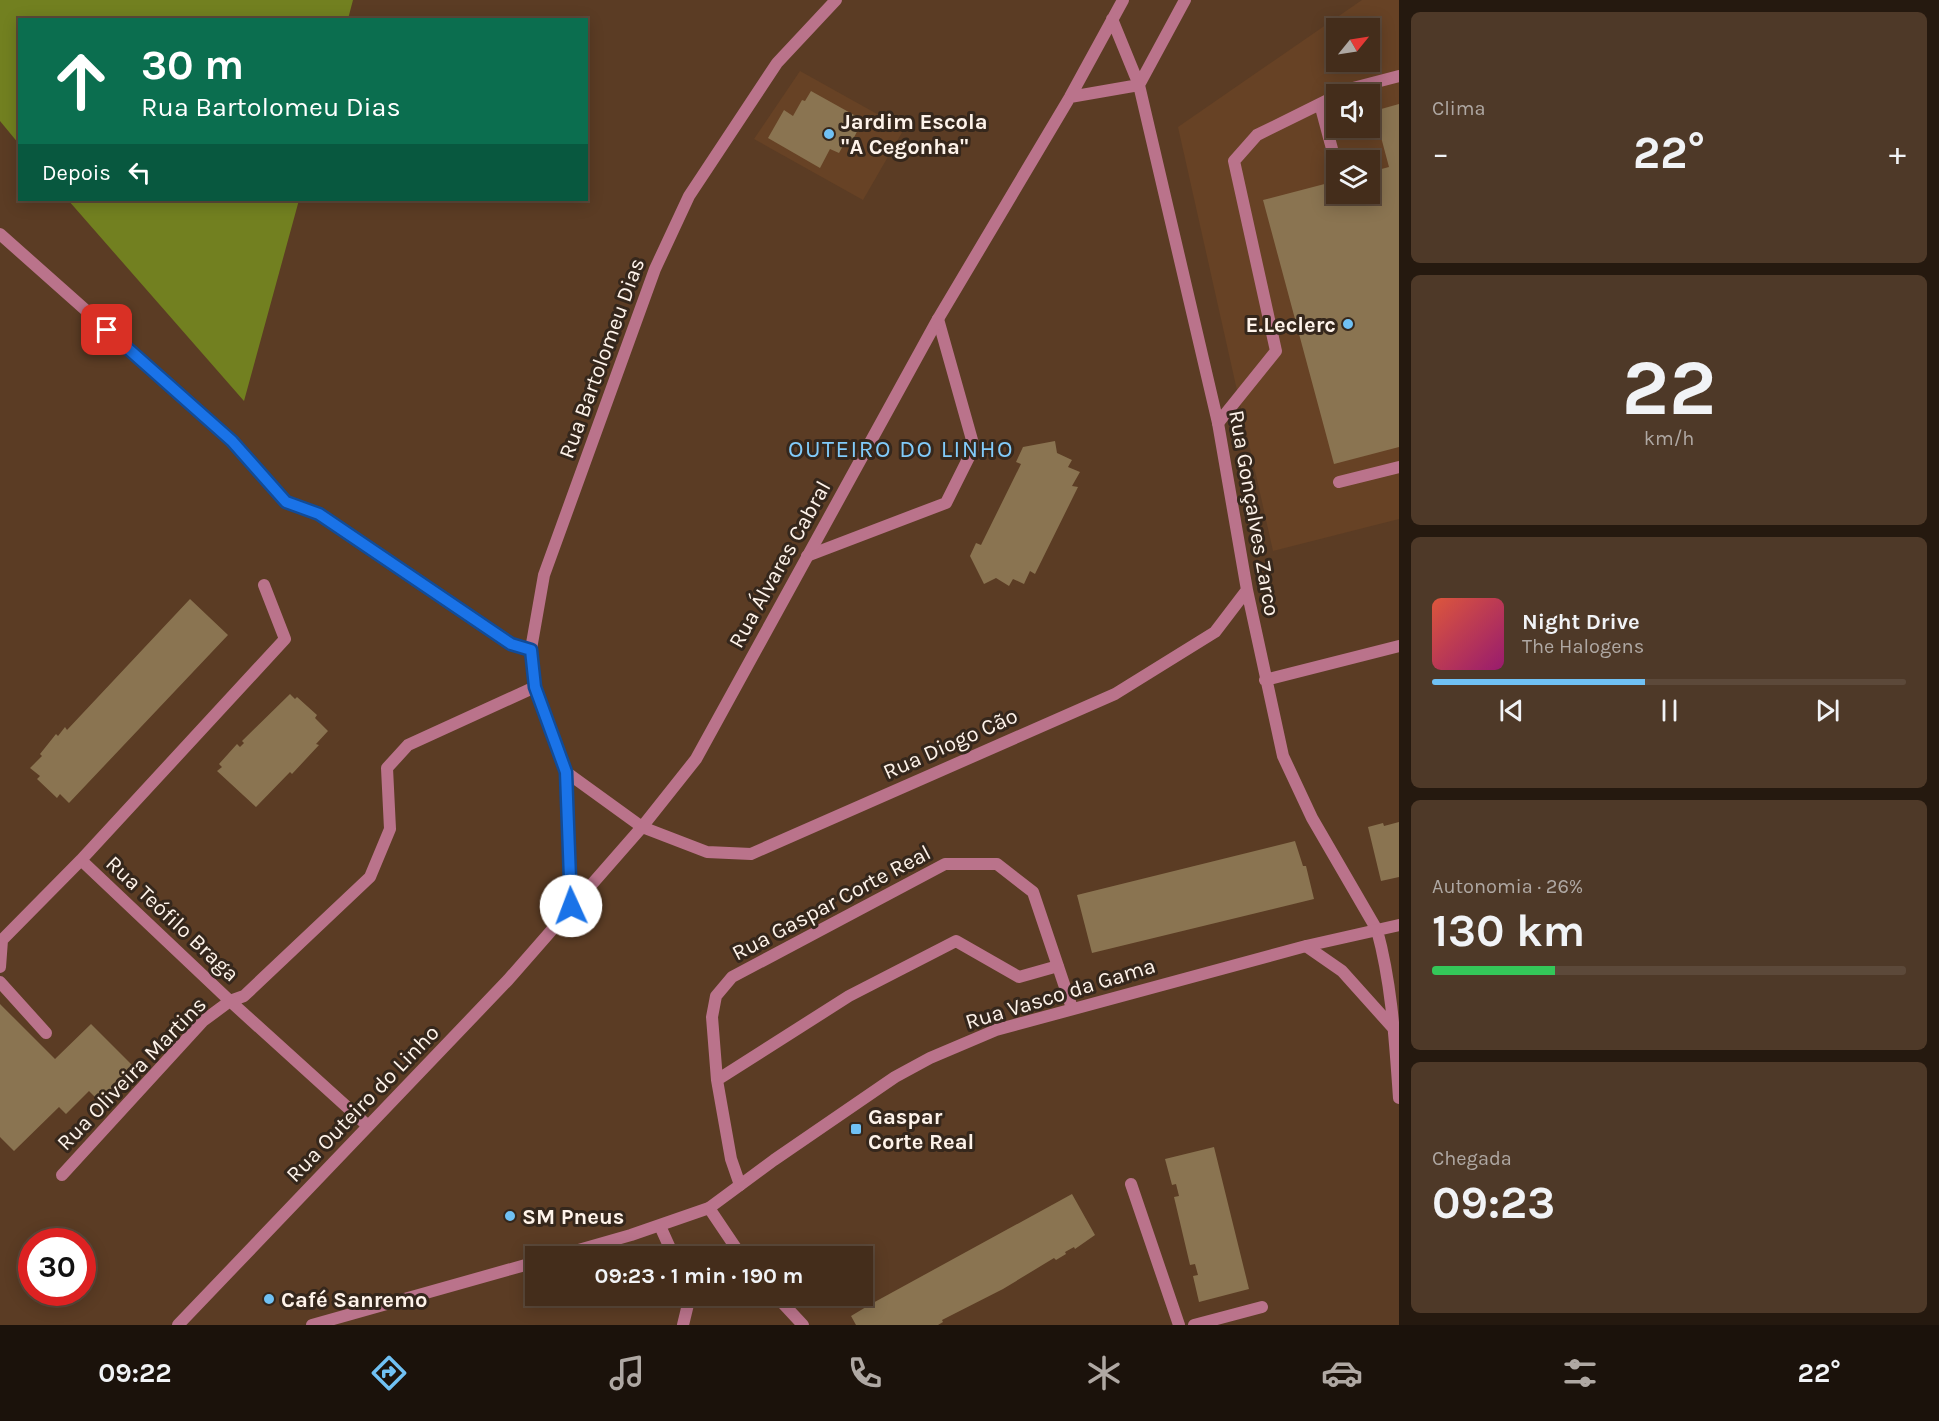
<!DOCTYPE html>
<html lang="pt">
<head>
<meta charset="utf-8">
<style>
  :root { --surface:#442d1b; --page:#4e3928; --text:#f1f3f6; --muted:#afa8a3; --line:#5c493a; --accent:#70c1f4 }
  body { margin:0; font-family:Karla,sans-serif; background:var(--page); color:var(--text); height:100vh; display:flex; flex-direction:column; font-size:22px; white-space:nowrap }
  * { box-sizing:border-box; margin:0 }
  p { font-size:20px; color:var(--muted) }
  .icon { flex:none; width:33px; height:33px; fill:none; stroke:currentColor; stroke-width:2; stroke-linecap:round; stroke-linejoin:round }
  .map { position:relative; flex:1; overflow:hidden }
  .details { display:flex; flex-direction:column; gap:12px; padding:12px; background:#25190f; width:540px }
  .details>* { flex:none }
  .top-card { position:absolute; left:18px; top:18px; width:570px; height:183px; border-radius:0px; box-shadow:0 3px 15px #0003,0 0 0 2px var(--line); background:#0b6e4f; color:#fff; overflow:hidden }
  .needle { width:39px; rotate:60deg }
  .fabs { position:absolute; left:1326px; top:18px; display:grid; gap:12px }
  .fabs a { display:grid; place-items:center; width:54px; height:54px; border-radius:0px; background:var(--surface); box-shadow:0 3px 15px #0003,0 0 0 2px var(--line); font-size:30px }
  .speed { position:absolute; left:18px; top:1228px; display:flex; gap:12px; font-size:30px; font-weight:700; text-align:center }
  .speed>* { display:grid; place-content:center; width:78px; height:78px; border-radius:50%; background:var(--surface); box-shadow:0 3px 15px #0003,0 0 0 2px var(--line); line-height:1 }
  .speed .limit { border:9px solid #d22; background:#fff; color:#111 }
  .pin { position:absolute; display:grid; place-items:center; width:51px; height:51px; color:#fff; margin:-26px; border-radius:12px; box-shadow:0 3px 9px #0006 }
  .me { position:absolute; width:66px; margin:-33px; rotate:358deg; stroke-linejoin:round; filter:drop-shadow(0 0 4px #0008) }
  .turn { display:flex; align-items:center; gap:21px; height:126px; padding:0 24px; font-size:27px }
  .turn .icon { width:78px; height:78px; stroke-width:2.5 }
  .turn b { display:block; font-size:42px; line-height:51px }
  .then { display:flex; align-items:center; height:57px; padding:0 24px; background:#0003; gap:12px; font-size:22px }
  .big { font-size:45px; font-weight:700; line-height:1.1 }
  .details .card { flex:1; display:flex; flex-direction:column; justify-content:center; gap:9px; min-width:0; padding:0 21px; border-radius:9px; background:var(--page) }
  .details .dial { align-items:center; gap:0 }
  .dial b { font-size:78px; line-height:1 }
  .song { display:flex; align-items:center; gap:18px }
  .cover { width:72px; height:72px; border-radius:9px; background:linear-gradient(135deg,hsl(10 70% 55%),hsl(320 70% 35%)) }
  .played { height:6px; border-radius:3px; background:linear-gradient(90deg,var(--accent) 45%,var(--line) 45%) }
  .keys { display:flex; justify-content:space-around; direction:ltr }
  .heat { display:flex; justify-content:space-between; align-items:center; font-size:33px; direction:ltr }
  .charge { height:9px; border-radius:4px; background:linear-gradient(90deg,#34c759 26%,var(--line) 0) }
  .trip { position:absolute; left:525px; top:1246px; width:348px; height:60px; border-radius:0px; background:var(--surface); box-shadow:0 3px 15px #0003,0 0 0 2px var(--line); font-weight:700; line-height:60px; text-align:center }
  .dock { display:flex; height:96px; justify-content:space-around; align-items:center; background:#1b120b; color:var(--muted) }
  .dock .icon { width:42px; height:42px }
  .dock .current { color:var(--accent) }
  .dock b { font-size:27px; color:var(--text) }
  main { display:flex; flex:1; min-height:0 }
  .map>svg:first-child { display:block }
  .built { fill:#674225; fill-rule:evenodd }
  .forest { fill:#728020 }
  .building { fill:#8a7451 }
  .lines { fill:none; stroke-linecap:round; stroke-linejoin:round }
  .service { stroke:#ba738b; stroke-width:12 }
  .minor { stroke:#ba738b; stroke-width:12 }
  .tertiary { stroke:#ba738b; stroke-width:12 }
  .route-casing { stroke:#114b97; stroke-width:15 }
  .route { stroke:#1a73e8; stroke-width:10 }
  .poi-dot { fill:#70c1f4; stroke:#35271c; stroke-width:2 }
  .labels { text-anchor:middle; stroke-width:6; stroke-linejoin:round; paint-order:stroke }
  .poi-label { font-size:22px; font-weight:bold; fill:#fef3ea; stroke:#35271c; text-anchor:start }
  .street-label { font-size:22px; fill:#fef3ea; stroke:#35271c }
  .neighbourhood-label { font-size:24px; letter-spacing:1.5px; fill:#81cbfa; stroke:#35271c }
</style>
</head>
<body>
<main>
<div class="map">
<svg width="1399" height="1325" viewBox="0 0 1399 1325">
  <rect width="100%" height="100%" fill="#5b3c24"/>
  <path class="built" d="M1362,0H1399V519L1273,551L1178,127ZM1336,28H1370V62H1336ZM1336,94H1370V128H1336ZM1336,160H1370V194H1336Z
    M800,71L904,129L863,200L754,139Z"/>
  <path class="forest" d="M0,0H353L348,19L20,20L19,144L0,121Z
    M68,200H299L244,401Z"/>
  <path class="building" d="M811,91L863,120L849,147L844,144L839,153L830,149L820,168L768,138L784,110L793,116L802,100L805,101Z
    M1399,104V447L1334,464L1263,200L1336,181V194H1370V172L1389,167L1374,111Z
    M1055,441L1057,453L1072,460L1068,467L1080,472L1072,486L1078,487L1035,574L1030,571L1024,584L1013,579L1009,586L996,578L984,584L970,556L976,543L981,545L1021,464L1016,462L1023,447Z
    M190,599L228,635L69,803L60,794L57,798L37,779L40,776L30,768L42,756L40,754L56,734L58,736L65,727L67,730Z
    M290,694L295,699L297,697L317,715L315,718L328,731L316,744L319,745L292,774L290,772L256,807L217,771L222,767L219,764L237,744L240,747L244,743L242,741Z
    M1399,822V877L1381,881L1368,827L1383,823L1384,826Z
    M1295,841L1303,866H1306L1314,899L1092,953L1077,895Z
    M0,1004L55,1059L91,1024L134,1067L100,1102L89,1091L66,1114L59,1107L14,1151L0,1137Z
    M1214,1147L1249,1289L1199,1302L1193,1276L1198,1275L1195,1264L1190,1265L1174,1197L1179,1196L1176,1184L1172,1185L1165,1159Z
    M1072,1194L1095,1235L1075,1249L1074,1247L1065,1252L1066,1254L1056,1260L1054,1258L1003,1289L942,1320L943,1322L938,1325H856L851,1316L871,1304Z"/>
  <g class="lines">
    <path class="service" d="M1340,94L1353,88L1399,76
      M1320,104L1335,160
      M1218,423L1276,351L1234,161L1257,135L1336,96
      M1339,482L1399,467
      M807,556L946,503L974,447L938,319"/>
    <path class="minor" d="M1112,19L1139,85L1218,423L1247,590L1283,756L1312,818L1377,930
      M1139,85L1185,0
      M1070,97L1139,85
      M0,234L233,441L286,502L319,514L511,644L531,649
      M1265,680L1399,646
      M566,772L642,827L707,852L751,854L1115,694L1215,632L1247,590
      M81,860L230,1001L368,1126
      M571,906L566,772L535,687L531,649L544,575L655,269L689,196L777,63L836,0
      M0,967L2,940L81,860L285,639L264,585
      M0,982L46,1033
      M717,1080L849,996L956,941L1019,977L1058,966
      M62,1175L203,1021L230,1001L244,996L370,877L390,829L387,768L408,745L535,687
      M1131,1184L1179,1325
      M740,1185L731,1159L717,1080L712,1017L716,996L732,977L945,864H997L1033,892L1072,1008
      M709,1208L742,1257
      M660,1226L674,1257
      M776,1296L803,1325
      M178,1325L508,980L642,827L696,759L938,319L1070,97L1123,0
      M683,1325L690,1296
      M1194,1325L1262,1307"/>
    <path class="tertiary" d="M1377,930C1392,985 1395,1042 1399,1098
      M1306,946L1342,971L1394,1029
      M554,1257L631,1235L709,1208L774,1160L895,1077L930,1058L996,1030L1306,946L1399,925
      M312,1325L536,1262"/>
  </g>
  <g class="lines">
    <g class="route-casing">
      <path id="route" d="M107,330L232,441L286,502L319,514L511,644L531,650L535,687L566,772L571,906"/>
    </g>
    <use href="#route" class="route"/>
  </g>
  <g class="poi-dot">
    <circle cx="829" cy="134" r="6"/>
    <circle cx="1348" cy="324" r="6"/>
    <rect x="850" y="1123" width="12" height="12" rx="3"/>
    <circle cx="510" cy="1216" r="6"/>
    <circle cx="269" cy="1299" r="6"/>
  </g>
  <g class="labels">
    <g class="poi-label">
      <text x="841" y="129">Jardim Escola<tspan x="841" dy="25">"A Cegonha"</tspan></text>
      <text x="1336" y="332" text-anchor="end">E.Leclerc</text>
      <text x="868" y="1124">Gaspar<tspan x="868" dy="25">Corte Real</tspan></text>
      <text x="522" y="1224">SM Pneus</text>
      <text x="281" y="1307">Café Sanremo</text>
    </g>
    <g class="street-label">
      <text transform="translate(601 358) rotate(-70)" y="8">Rua Bartolomeu Dias</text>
      <text transform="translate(1255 513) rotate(80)" y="8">Rua Gonçalves Zarco</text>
      <text transform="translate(779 564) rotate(-61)" y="8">Rua Álvares Cabral</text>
      <text transform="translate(950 743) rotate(-24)" y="8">Rua Diogo Cão</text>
      <text transform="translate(831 902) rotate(-28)" y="8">Rua Gaspar Corte Real</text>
      <text transform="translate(173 918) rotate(43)" y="8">Rua Teófilo Braga</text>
      <text transform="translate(1060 993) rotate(-17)" y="8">Rua Vasco da Gama</text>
      <text transform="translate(131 1073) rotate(-46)" y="8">Rua Oliveira Martins</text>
      <text transform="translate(362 1103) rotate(-46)" y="8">Rua Outeiro do Linho</text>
    </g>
    <g class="neighbourhood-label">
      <text x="901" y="457">OUTEIRO DO LINHO</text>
    </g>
  </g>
</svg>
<div class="fabs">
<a><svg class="needle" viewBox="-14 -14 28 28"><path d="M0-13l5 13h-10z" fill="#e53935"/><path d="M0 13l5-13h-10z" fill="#afa8a3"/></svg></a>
<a><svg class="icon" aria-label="sound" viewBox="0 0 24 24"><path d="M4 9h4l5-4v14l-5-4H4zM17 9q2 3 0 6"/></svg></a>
<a><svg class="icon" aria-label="layers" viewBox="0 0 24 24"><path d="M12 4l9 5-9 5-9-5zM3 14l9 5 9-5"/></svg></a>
</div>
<div class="speed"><div class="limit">30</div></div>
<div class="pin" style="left:107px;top:330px;background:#d93025"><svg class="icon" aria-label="arrive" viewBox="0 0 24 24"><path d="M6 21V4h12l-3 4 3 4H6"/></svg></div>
<svg class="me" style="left:571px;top:906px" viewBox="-20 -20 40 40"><circle r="19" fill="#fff"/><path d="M0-13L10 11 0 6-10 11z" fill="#1a73e8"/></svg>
<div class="trip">09:23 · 1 min · 190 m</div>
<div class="top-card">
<div class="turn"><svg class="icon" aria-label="ahead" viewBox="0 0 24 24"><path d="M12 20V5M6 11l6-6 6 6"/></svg><div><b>30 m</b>Rua Bartolomeu Dias</div></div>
<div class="then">Depois<svg class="icon" aria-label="left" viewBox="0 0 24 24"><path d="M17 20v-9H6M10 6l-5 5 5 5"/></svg></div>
</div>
</div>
<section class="details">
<div class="card"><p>Clima</p>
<div class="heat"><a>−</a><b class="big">22°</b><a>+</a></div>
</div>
<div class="card dial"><b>22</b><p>km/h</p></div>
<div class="card">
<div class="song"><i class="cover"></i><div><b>Night Drive</b><p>The Halogens</p></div></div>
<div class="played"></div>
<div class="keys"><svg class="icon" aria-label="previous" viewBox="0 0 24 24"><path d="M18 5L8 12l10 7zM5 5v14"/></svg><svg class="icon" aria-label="pause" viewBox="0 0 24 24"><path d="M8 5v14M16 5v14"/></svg><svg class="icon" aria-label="next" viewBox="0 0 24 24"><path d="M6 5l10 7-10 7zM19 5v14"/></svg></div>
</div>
<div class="card"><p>Autonomia · 26%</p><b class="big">130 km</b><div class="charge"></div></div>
<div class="card"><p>Chegada</p><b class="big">09:23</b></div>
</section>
</main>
<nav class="dock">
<b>09:22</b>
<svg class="icon current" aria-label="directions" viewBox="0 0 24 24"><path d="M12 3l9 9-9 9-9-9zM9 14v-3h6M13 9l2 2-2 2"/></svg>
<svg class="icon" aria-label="music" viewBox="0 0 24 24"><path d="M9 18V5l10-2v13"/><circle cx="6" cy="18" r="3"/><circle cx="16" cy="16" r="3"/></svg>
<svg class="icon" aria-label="phone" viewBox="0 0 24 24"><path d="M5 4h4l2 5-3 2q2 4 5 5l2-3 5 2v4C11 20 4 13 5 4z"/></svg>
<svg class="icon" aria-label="climate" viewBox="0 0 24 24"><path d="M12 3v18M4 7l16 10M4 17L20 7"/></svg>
<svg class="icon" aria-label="car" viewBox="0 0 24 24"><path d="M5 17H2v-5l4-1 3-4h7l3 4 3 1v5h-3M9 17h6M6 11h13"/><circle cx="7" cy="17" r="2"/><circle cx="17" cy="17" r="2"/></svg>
<svg class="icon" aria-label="filters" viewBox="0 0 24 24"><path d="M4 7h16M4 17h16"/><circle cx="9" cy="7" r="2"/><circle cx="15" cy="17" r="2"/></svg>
<b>22°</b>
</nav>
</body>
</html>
